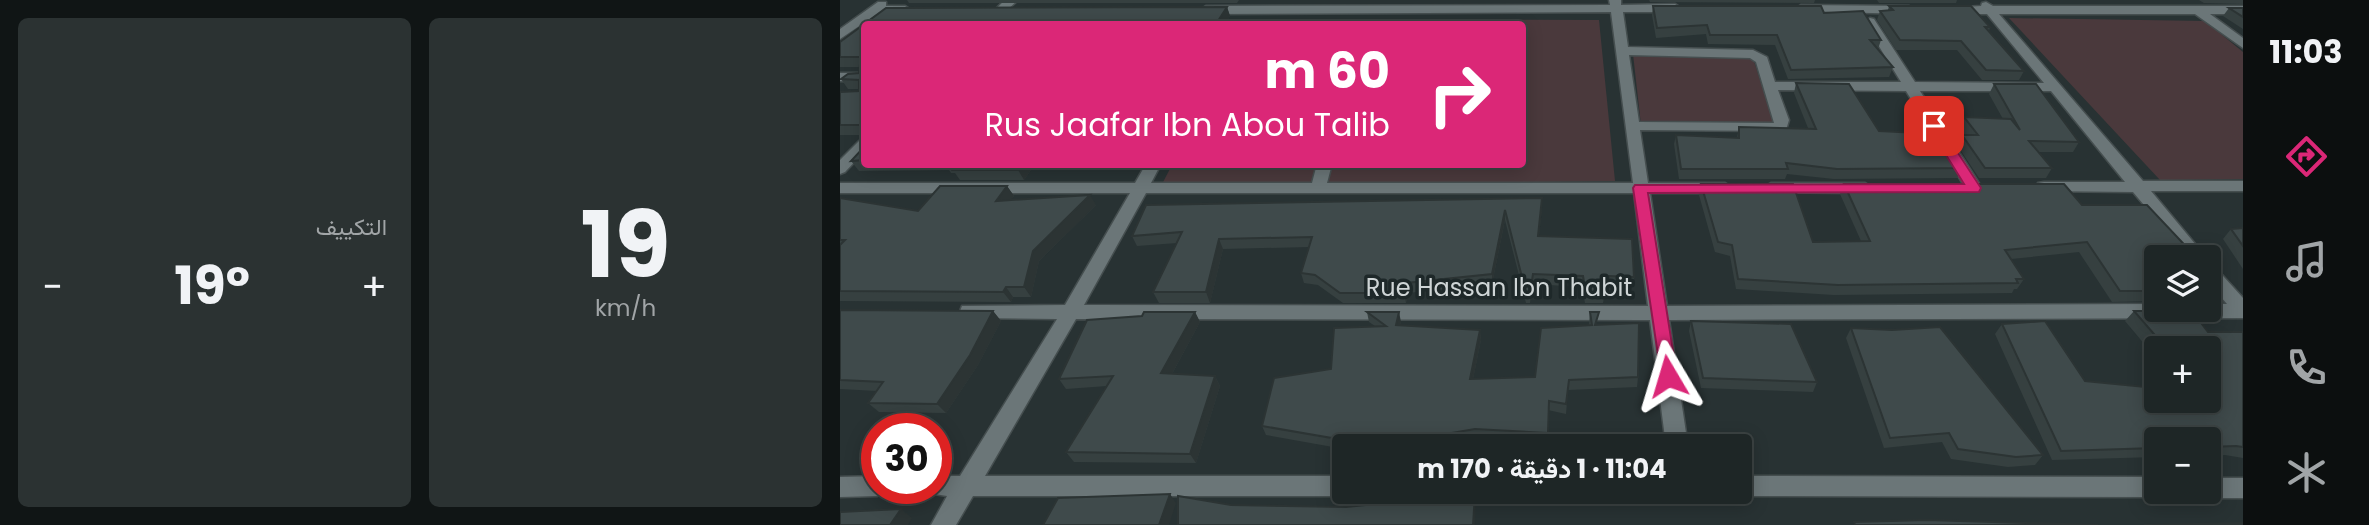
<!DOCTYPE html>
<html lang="ar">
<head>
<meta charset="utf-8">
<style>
  :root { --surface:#1e2626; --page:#2b3232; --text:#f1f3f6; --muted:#a1a5a7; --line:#3c4343; --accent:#db2777 }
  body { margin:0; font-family:Poppins,Vazirmatn,sans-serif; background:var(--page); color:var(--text); direction:rtl; height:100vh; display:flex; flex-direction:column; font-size:26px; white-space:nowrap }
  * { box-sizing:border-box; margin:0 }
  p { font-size:23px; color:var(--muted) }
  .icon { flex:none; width:38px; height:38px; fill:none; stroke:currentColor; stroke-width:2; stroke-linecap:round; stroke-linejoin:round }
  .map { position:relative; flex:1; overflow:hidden; direction:ltr }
  .sheet { display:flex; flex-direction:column; gap:18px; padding:18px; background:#101515; width:840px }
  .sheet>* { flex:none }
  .hud { position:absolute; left:21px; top:21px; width:665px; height:147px; border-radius:7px; box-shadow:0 4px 18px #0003,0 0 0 2px var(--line); direction:rtl; background:#db2777; color:#fff; overflow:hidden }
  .fabs { position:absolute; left:1304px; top:245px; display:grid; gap:14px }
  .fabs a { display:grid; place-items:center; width:77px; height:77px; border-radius:7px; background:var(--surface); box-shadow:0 4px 18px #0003,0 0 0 2px var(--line); font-size:35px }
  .speed { position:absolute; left:21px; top:413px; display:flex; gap:14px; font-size:35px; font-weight:700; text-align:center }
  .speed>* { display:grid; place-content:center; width:91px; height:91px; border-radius:50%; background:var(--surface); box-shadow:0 4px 18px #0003,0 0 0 2px var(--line); line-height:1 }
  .speed .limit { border:10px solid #d22; background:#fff; color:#111 }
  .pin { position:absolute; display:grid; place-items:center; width:60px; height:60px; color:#fff; margin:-30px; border-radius:14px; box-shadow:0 4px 10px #0006 }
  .me { position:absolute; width:77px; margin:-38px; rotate:353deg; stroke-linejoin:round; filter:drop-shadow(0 0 5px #0008) }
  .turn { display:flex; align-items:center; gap:24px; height:147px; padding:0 21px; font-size:32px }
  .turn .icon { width:91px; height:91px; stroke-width:2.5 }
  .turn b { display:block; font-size:49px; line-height:60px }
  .big { font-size:52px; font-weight:700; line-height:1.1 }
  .sheet .widget { flex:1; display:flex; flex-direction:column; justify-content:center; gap:10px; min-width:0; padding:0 24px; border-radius:10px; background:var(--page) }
  .sheet .dial { align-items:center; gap:0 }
  .dial b { font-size:91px; line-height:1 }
  .heat { display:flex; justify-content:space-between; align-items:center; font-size:38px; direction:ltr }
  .sheet .tiles { flex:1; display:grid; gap:18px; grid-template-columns:repeat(2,1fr) }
  .trip { position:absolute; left:492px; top:434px; width:420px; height:70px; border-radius:7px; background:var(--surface); box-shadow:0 4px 18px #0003,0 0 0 2px var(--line); font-weight:700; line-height:70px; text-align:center; direction:rtl }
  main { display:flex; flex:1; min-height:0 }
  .menu { display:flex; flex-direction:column; width:126px; justify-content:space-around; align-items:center; background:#0c0f0f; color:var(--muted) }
  .menu .icon { width:49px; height:49px }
  .menu .active { color:var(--accent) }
  .menu b { font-size:32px; color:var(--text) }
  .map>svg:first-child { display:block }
  .green { fill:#4a393c }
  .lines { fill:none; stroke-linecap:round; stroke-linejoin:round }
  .street-casing { stroke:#454e4f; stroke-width:3 }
  .street { fill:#6b7678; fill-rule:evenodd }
  .wall { fill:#364040 }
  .shaded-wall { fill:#2c3434 }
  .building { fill:#3f4a4b; stroke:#2c3434; stroke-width:2 }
  .route { fill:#db2777; stroke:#8e194d; stroke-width:2 }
  .labels { text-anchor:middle; stroke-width:7; stroke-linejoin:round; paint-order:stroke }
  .street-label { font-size:24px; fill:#cfd5d6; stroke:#1e2829 }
</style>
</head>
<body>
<main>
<nav class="menu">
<b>11:03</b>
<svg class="icon active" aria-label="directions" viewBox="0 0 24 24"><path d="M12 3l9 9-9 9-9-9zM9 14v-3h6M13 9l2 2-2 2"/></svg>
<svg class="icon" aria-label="music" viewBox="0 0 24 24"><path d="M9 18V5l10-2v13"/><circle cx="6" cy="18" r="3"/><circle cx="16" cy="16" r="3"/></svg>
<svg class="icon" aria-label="phone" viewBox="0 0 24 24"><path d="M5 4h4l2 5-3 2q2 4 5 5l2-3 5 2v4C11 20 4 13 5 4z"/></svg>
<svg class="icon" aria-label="climate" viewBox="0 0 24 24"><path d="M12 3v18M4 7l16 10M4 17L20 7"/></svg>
</nav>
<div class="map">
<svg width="1403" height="525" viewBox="0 0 1403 525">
  <rect width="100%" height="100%" fill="#283233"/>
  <path class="green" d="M1169,18L1365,21L1403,52V179L1320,180Z
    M410,19L759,20L775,181L321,186L332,165L682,164V24H407Z
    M793,54L912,55L935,126L801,125Z"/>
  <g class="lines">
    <g class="street-casing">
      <path id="street" d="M165,0H178L152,24H140Z
        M769,0H781V5L835,4L841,8L835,12H783L788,47L913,50L927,57L935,82H1061L1024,22L1030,18L1034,19L1075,82L1204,83L1147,14H1111L1107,12V8L1141,6L1142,3L1146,2L1153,6H1403V14H1370L1403,38V48L1355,14H1159L1303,181H1403V191H1311L1366,257H1348L1293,192L1198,191L1196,187L1198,183L1204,182H1285L1211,91H1080L1142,188L1134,193L1128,192L1066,91L938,90L949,120L946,130L941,131L800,130L808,183H885L893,188L885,193H810L827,306L1316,304V310H1368V304H1387L1368,282V264L1374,266L1403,298V318L829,320L848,446H826L810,320L236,319L145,476H504V492L512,493L504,496H133L116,525H91L107,496L88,493L86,488H96V476H120L217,319L129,318L122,316L120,311L122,306L225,305L290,193H0V183H295L306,164H321L311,183H472L477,164H492L487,183H793L771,12L366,14L360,10L366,6L770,5ZM789,55L910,58L916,62L934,123L799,122ZM306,193H794L808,306L244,305Z
        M38,2H46V6H65L71,10L65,14H37L0,39V29Z
        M961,5L1069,6L1075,10L1069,14L957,11L955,9Z
        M0,73H24V81H0Z
        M24,140V152L5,172L0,174V160L19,141Z
        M931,183H1025L1033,188L1025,193L925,192L923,188Z
        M37,476V488H47L45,493L37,496L0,497V477Z
        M900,476L1316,477V492H1325L1316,497L900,496L891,492H900Z
        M1368,478H1403V498H1368L1360,495L1358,492H1368Z"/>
    </g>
    <use href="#street" class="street"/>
  </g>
  <path class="wall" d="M67,0H399L397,3H69Z
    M809,0H975L974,3L810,2Z
    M1037,0H1117L1116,3H1039Z
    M1359,0H1403V4L1364,3Z
    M813,6L984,13L1041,40L1038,49L1053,67L1049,77L948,79L935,45L868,44L866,34L816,38L812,15Z
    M1049,6L1150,27L1149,31L1184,71L1179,80H1142L1117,50H1056L1037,20L1040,11L1048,10Z
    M387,7L390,16L385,24H24V135H0V92L19,91V89H8L1,79L8,74L19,73L20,67H0V42L46,8Z
    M1389,8H1403V29L1383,16Z
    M956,83L1039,131L1122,168L1117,178L994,179L947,174L945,179H839L834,144L836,135L897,138L899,127L968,128L954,93Z
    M1154,84L1239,142L1233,152H1198L1212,168L1206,178H1139L1117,145L1122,135H1125L1119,127L1124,117L1163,119L1149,94Z
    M24,147V164H195L184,180H120L115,173H111L109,170L19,171L11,161Z
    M861,184L973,242L1021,241L1000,194L1004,184L1242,205L1316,257V301L1272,302L1239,252L1171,259L1184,279L1177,289H1174L1172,293L994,295L896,289L890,256L875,252L859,195Z
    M167,186L174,196L171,200L256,205L199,261L191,297H173L171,302L0,301V198L78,211Z
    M306,205L702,208L699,236L794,277L793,287L768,286L763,303H745L742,287L693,284L690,303H686L665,220L652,284L568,293L566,303H503L478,285L464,283L461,273L469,247L383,249L370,303H319L313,292L337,243L297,246L292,236Z
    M1403,228V269L1383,239L1391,229Z
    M1368,274L1376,284L1368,292Z
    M0,310L153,311L161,321L138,365L106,413L39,412L28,403L37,391L0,389Z
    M1294,311L1368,332H1403V458L1385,455L1368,456V439H1316V457L1212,460L1155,334L1162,324L1245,381L1368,401V348H1316V358L1285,321Z
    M355,312L360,322L332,374L375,376L380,386L356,463L234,462L226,452L267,386L226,389L219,379Z
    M527,312L561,322L560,325L640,330L641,340L633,379L695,377L749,325L750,312L757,325L798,377L797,387L728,390L726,414L708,410V442L636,439L593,446H504V449L426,435L422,426L491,369L535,326L529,322Z
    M851,321L977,382L973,392L861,388L849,331Z
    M1011,328L1203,455L1195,465L1168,467L1111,459L1102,442L1044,448L1006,338Z"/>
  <path class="shaded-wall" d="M387,7L390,16L385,24H376Z
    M182,164H195L184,180L178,170Z
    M167,186L174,196L163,211L156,201Z
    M250,195L256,205L199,261L191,297L184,287L193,251Z
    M702,198V208L698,246V236Z
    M665,210V220L652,284V274Z
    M379,239L383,249L370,303L366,292Z
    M693,274V284L690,303V293Z
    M769,276L768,286L763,303L764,293Z
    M566,283L568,293L566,303L564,293Z
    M166,287L173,297L171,302L163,292Z
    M153,311L161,321L138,365L106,413L97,404Z
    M355,312L360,322L327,383L321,373Z
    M559,312L561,322L558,335L556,325Z
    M640,330L641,340L631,389L630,379Z
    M375,376L380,386L356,463L350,454Z
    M583,438L585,446H580Z
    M330,494L336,503L329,525H319Z
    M635,494L636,503L635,525H633Z
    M61,509L72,518L68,525H50Z"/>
  <path class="building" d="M813,6H981L984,13L1023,11L1041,40H1030L1053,67L951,70L937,35H870L867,25L817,28Z
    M1049,6H1131L1150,27H1145L1184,71L1146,70L1121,41L1060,40L1040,11L1053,10Z
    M387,7L376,24H24V57H0V42L46,8Z
    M1389,8H1403V17Z
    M24,60V125H0V92L19,91V80L1,79L8,74L19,73L20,64Z
    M956,83L1009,84L1039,131L1100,134L1122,168L997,169L946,163L948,169H841L836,135L899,138V127L976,129Z
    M1154,84H1196L1239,142L1189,141L1212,168H1145L1122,135H1138L1124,117L1171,119L1180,130Z
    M24,147V160L11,161Z
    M118,164H182L178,170H113Z
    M861,184H953L973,242L1030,241L1004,184H1224L1242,205H1307L1356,257H1316V291H1280L1247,242L1165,250L1184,279H1176L1178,283L998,285L898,279L892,245L878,242Z
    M100,186H167L156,201L250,195L193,251L184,287H166L163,292L0,291V245L5,240H0V198L78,211Z
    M702,198L698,236L792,239L794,277L769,276L764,293H746L743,276L693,274L690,293H686L665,210L652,274L566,283L564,293H500L475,275L461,273L472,237L379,239L366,292H313L342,232L292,236L306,205Z
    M1403,228V246L1391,229Z
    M1368,274L1376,284H1368Z
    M0,310L153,311L130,355L97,404L28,403L43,382L0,380Z
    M1294,311H1352L1368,332H1403V447L1396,446L1368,447V439H1316V448L1221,451L1162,324L1205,321L1245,381L1316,388V401H1368V348H1326Z
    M304,312H355L321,373L375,376L350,454L226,452L273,376L219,379L247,320L302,316Z
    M527,312H559L556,325L640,330L630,379L695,377L701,328L752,325L750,312H759L755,325L799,323L798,377L729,380L726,404L709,401L708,433L635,429L583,438L580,446H538L422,426L434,378L491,369L494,328L546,326Z
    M851,321L951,324L977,382L863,378Z
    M1100,327L1203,455L1176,457L1118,449L1109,433L1050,438L1011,328L1052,330Z
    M330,494L319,525H203L218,498Z
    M635,494L633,525H338V496L391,505L506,507Z
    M61,509L50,525H0V512Z
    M1087,520L1258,525H1015L1014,522Z
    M1403,523V525H1304Z"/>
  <path class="route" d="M1089,124H1099L1141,188L1139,192L808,193L837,376L835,382H822L793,188L795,185L1124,184L1088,126Z"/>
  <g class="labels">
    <g class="street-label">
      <text x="659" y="296">Rue Hassan Ibn Thabit</text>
    </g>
  </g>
</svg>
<div class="fabs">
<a><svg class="icon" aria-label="layers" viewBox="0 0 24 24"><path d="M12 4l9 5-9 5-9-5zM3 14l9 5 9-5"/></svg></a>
<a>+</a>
<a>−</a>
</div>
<div class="speed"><div class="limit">30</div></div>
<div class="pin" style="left:1094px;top:126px;background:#d93025"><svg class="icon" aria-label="arrive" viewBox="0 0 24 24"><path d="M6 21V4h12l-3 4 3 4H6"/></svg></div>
<svg class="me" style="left:828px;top:376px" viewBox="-20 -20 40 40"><path d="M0-17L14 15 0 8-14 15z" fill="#db2777" stroke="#fff" stroke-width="4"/></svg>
<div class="trip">11:04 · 1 دقيقة · 170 m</div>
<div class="hud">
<div class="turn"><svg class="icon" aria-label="right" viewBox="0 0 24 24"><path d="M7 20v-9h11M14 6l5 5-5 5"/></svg><div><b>60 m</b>Rus Jaafar Ibn Abou Talib</div></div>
</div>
</div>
<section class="sheet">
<div class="tiles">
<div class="widget dial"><b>19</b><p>km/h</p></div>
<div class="widget"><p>التكييف</p>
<div class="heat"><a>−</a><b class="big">19°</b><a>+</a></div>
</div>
</div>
</section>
</main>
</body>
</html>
